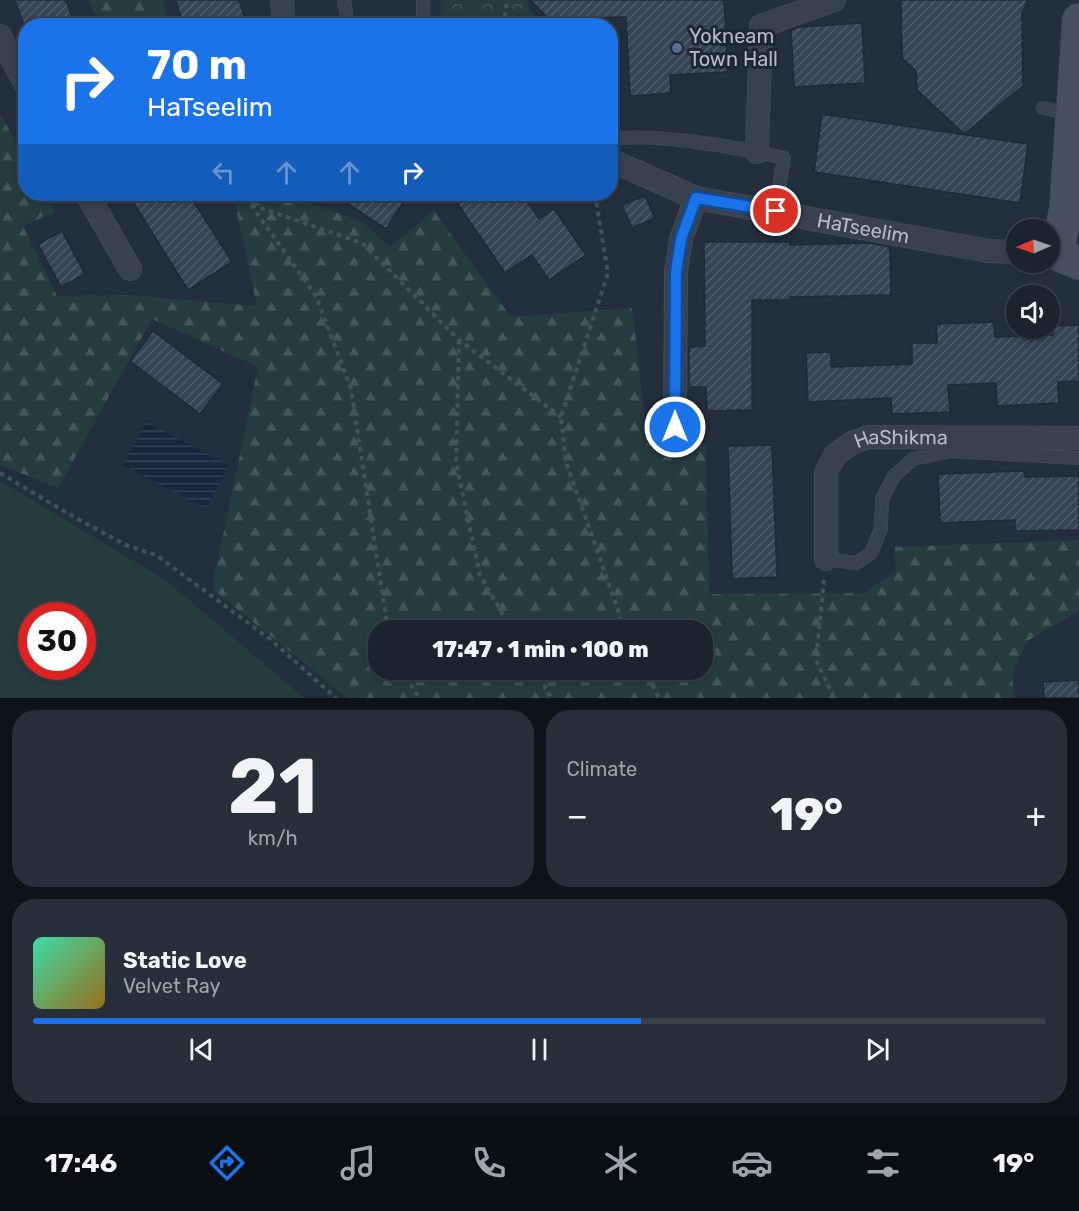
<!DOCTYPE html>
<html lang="en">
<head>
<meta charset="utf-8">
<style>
  :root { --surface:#1b232e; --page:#282f3a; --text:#f1f3f6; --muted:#a0a4aa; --line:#39404a; --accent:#1a73e8 }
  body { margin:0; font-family:Rubik,sans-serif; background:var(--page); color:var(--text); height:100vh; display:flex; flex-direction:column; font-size:22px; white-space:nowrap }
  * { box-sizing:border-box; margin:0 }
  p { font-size:20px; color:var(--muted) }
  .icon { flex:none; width:33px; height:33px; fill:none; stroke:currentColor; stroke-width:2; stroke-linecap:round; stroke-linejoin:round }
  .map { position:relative; height:698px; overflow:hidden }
  .drawer { display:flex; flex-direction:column; gap:12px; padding:12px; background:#0f1319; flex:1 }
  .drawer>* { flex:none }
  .top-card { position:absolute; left:18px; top:18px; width:600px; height:183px; border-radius:24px; box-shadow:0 3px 9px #0003,0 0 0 2px var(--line); background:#1a73e8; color:#fff; overflow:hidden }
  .needle { width:39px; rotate:268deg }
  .controls { position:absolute; left:1006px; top:219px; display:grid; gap:12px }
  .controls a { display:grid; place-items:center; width:54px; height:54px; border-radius:50%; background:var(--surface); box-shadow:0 3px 9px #0003,0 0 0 2px var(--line); font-size:30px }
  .speed { position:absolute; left:18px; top:602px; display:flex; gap:12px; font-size:30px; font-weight:700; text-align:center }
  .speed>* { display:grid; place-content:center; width:78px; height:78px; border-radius:50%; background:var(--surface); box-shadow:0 3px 9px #0003,0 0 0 2px var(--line); line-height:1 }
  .speed .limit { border:9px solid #d22; background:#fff; color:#111 }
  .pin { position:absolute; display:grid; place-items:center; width:51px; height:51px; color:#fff; margin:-26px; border:3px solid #fff; border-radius:50%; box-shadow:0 2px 6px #0007 }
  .me { position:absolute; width:66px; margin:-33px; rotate:0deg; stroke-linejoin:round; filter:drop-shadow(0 0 4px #0008) }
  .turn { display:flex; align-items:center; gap:21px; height:126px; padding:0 30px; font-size:27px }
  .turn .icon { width:78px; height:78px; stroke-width:2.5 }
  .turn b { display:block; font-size:42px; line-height:51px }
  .lanes { display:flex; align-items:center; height:57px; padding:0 30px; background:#0003; justify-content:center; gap:30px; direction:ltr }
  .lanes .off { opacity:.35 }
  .big { font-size:45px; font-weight:800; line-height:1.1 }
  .drawer .widget { flex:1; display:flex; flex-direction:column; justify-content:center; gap:9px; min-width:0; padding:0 21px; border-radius:24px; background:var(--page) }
  .drawer .dial { align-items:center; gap:0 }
  .dial b { font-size:78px; line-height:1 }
  .song { display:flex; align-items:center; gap:18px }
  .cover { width:72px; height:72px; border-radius:9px; background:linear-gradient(135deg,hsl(160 70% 55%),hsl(40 70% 35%)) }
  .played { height:6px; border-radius:3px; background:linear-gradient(90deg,var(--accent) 60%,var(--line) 60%) }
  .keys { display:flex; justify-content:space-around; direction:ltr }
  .heat { display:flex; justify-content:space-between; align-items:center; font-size:33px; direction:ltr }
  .drawer .tiles { flex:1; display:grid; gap:12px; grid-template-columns:1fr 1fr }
  .widget:last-child { grid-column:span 2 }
  .trip { position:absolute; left:368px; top:620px; width:345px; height:60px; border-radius:24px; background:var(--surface); box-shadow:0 3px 9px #0003,0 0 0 2px var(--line); font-weight:800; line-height:60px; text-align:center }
  .dock { display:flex; height:96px; justify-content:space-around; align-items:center; background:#0b0e12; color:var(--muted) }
  .dock .icon { width:42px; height:42px }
  .dock .current { color:var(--accent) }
  .dock b { font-size:27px; color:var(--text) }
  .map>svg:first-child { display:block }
  .grass { fill:#263c3f; fill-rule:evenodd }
  .forest { fill:url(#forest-firs); fill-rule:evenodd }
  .park { fill:url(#park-crowns) }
  .water { fill:url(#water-rules) }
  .building { fill:url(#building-hatch); stroke:#1f2835; stroke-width:1.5 }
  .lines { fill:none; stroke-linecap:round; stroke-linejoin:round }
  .lane-casing { stroke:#414a57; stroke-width:14 }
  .street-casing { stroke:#414a57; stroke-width:24 }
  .secondary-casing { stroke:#414a57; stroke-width:34 }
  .path { stroke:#3f5557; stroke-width:4; stroke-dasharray:4.5 4.5; stroke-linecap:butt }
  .lane { stroke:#38414e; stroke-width:12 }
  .street { stroke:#38414e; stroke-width:22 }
  .secondary { stroke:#465061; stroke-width:33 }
  .route-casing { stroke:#114b97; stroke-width:15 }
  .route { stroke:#1a73e8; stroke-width:10 }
  .service-dot { fill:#5c6f8a; stroke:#1d2633; stroke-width:2 }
  .labels { text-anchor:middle; stroke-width:6; stroke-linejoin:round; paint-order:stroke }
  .poi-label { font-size:20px; fill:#b4bcc9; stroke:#1d2633; text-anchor:start }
  .street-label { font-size:20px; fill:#b4bcc9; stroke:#1d2633 }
</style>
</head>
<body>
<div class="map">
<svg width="1079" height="698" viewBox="0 0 1079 698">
  <defs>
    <pattern id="forest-firs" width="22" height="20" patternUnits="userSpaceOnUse" patternTransform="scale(1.5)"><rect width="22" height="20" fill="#263c3f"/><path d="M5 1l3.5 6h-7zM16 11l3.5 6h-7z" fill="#435659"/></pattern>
    <pattern id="park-crowns" width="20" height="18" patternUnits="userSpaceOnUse" patternTransform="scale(1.5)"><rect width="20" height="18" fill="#263c3f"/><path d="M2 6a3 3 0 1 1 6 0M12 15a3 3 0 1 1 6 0" fill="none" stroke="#435659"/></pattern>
    <pattern id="water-rules" width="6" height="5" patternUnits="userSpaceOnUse" patternTransform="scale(1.5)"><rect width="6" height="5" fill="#17263c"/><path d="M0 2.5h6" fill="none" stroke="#364457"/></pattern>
    <pattern id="building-hatch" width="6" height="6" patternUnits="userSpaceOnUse" patternTransform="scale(1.5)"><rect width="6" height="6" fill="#364354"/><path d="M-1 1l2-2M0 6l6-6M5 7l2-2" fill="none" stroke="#515c6b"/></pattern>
  </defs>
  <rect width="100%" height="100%" fill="#242f3e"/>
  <path class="grass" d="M0,481L167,581L304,698H0ZM32,615H82V666H32Z"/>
  <path class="forest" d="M88,0H163L170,25H101Z
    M0,113L25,159L26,194H45L55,212L23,226L57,296L129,295L257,306L233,194H283L361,221L390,247L434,211L511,317L632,308L648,445L706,443L709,594L863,593L896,571L895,547L1079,540V611L1027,641L1012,675L1014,698H348L212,589L258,367L152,319L58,488L0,465ZM378,630H702V669H378Z"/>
  <path class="park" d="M441,0H528V7L541,25H440Z"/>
  <path class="water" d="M146,422L229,465L206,509L123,465Z"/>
  <path class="building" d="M15,0H66L75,26H24Z
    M176,0H239L247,26H183Z
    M530,0H724L728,72L670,75L671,93L630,96L626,17L595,18L591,24L555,25Z
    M901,0H1028L1022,13L1023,86L964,134L917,90L916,71L902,58Z
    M862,23L865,83L794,87L791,30L799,27Z
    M822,114L1028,144L1020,203L814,172Z
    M128,194H189L232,262L188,290Z
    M333,194H409L386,229Z
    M451,194H522L539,219L554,209L586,255L549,280L532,255L505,273Z
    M645,196L655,218L632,228L622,205Z
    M62,231L85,274L61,287L38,244Z
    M704,242H790V245L870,243L890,247L891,295L790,297V300H752V410L707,411L706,387H689V347L705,346Z
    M994,322L995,337L1053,335V326L1079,325V381L1058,382L1059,403L997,406L996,383L948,385L950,412L892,414L891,398L808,402L806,353L831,352V367L912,364V343H937L936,324Z
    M153,331L223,384L200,414L130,361Z
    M772,445L777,577L732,579L728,446Z
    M1024,471L1025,477L1079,476V530L1015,531V520L940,523L938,474Z
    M1079,680V698H1044L1043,682Z"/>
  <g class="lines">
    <g class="lane-casing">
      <path id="lane" d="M344,0L348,26
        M423,26V0
        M1043,108L1071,114
        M610,141C641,129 750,150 784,158L775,211
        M826,559L856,563L871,553L881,529L882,499L894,476L913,459L952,451L1079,458"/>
    </g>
    <g class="street-casing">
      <g id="street">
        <path d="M282,0L284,26"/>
        <path d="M0,36L26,85"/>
        <path d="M757,152L761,26L834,0"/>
        <path id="s1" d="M610,160L696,198L989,251L1017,252"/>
        <path d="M87,194L130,269"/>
        <path d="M675,427L676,272L681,239L696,198"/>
        <path id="s2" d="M826,559V472L835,455L852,443L868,437L1079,438"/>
      </g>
    </g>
    <g class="secondary-casing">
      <path id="secondary" d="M1079,20L1066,208L1057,254L1079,263"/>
    </g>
    <path class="path" d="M506,26L505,16L507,0
      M595,194L608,273L561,417L566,462L625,630
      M251,205L316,296L351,389L388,630
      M252,205L362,243L459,340L561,417
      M459,340L456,463L480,575L512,630
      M0,473L74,517L126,545L156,555L270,639L336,698
      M824,580L816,660L834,698
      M401,669L419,698
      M535,669L551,698
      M644,669L659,698"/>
    <use href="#lane" class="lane"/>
    <use href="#street" class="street"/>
    <use href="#secondary" class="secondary"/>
  </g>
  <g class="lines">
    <g class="route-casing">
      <path id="route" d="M675,427L676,272L681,239L696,198L776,211"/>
    </g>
    <use href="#route" class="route"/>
  </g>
  <circle class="service-dot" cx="677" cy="48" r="6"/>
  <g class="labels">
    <g class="poi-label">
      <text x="689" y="43">Yokneam<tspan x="689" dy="23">Town Hall</tspan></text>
    </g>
    <g class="street-label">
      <text dy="7" stroke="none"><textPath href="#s1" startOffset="264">HaTseelim</textPath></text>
      <text dy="7" stroke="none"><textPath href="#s2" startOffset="177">HaShikma</textPath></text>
    </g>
  </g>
</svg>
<div class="controls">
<a><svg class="needle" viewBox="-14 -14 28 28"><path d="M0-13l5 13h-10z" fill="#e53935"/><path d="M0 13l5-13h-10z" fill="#a0a4aa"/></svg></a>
<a><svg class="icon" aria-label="sound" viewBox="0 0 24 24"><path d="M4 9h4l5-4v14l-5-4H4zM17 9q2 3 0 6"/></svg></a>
</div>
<div class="speed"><div class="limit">30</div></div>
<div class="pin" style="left:776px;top:211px;background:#d93025"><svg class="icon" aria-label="arrive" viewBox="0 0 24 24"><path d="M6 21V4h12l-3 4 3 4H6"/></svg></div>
<svg class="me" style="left:675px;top:427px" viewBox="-20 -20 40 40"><circle r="17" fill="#1a73e8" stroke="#fff" stroke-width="3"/><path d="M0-11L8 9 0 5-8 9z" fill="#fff"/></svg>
<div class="trip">17:47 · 1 min · 100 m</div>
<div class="top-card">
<div class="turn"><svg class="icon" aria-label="right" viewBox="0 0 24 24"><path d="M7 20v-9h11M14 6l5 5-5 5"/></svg><div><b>70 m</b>HaTseelim</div></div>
<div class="lanes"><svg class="icon off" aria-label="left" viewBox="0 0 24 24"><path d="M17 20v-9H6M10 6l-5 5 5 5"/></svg><svg class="icon off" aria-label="ahead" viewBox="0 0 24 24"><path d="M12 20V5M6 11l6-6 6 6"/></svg><svg class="icon off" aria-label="ahead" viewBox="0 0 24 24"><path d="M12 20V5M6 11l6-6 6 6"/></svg><svg class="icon" aria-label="right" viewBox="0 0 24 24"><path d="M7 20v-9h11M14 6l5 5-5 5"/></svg></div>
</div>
</div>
<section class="drawer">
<div class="tiles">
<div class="widget dial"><b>21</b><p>km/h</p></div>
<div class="widget"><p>Climate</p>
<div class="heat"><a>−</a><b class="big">19°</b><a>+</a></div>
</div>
<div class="widget">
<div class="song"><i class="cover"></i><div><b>Static Love</b><p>Velvet Ray</p></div></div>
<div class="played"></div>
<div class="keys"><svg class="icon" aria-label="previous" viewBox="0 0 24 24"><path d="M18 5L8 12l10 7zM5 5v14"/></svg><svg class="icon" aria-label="pause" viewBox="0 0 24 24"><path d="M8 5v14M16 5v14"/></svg><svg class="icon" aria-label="next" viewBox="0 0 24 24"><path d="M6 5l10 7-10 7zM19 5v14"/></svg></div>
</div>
</div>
</section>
<nav class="dock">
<b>17:46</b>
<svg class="icon current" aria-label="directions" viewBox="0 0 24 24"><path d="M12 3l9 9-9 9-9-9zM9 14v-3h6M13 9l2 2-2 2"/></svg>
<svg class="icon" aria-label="music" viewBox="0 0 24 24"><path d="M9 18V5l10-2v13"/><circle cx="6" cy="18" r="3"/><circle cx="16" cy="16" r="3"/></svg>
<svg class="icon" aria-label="phone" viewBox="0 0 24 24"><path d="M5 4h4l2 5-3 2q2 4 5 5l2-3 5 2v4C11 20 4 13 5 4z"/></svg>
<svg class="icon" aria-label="climate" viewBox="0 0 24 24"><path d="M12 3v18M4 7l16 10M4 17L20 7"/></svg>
<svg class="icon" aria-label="car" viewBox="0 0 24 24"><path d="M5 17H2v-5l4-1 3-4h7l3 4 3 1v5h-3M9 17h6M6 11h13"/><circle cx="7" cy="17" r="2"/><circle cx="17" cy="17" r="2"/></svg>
<svg class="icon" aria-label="filters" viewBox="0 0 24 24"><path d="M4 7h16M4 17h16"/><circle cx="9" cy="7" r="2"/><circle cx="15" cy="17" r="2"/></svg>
<b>19°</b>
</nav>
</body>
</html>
